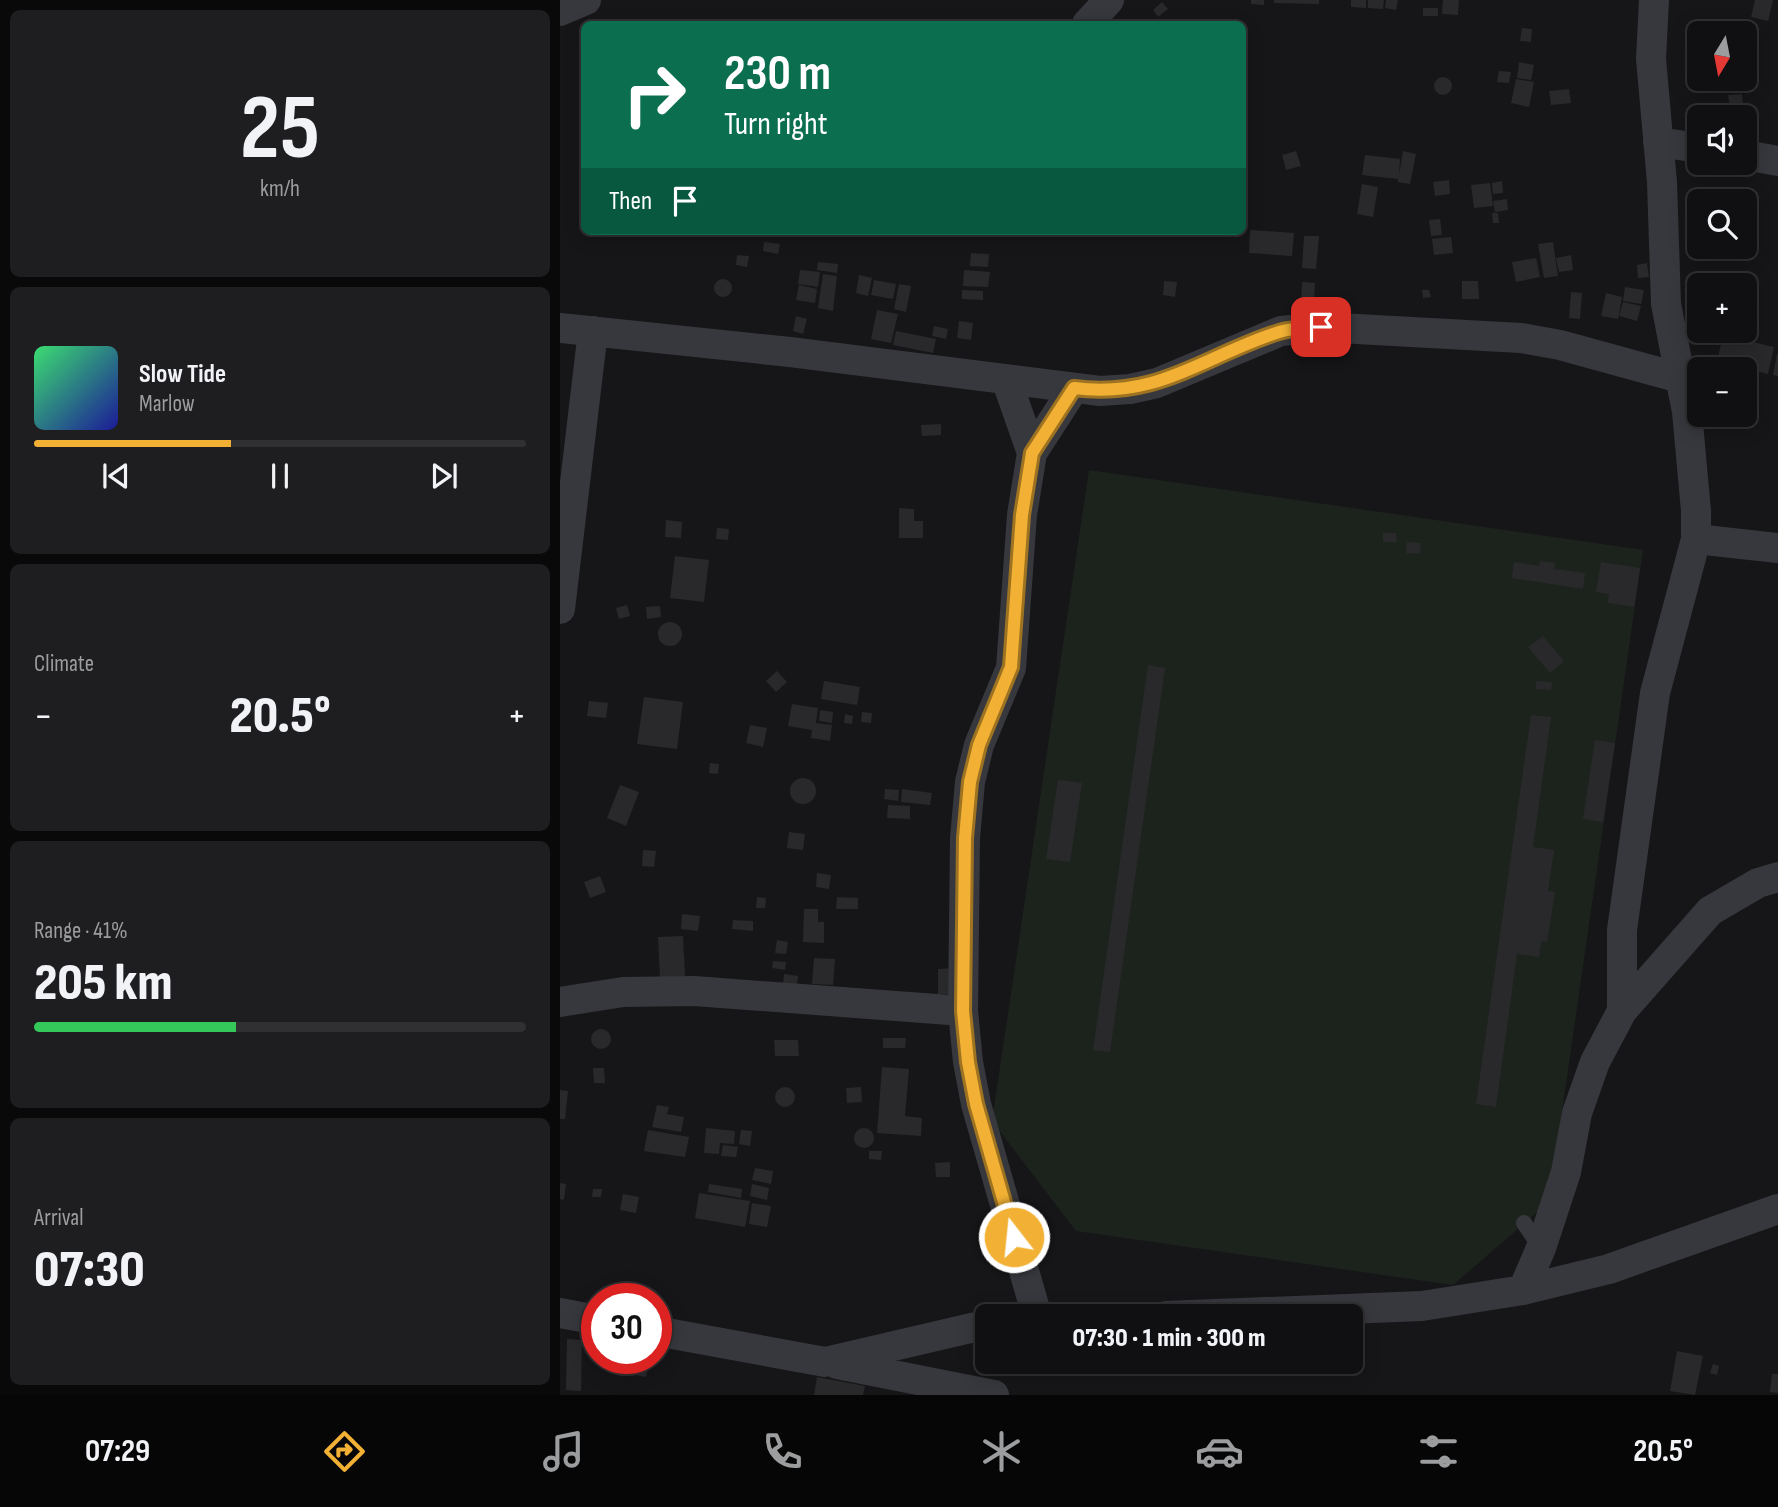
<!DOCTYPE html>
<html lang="en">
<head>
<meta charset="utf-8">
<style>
  :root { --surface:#101012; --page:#1e1e20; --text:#f1f3f6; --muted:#9c9d9f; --line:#303032; --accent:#f2b134 }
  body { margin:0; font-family:"Sofia Sans Condensed",sans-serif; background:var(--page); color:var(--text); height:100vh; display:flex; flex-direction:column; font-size:26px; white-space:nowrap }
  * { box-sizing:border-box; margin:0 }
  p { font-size:23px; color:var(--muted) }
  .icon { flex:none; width:38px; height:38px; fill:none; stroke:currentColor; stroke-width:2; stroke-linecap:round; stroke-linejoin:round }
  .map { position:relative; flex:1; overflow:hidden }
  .side { display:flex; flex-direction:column; gap:10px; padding:10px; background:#09090a; width:560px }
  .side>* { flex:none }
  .top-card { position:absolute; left:21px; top:21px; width:665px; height:214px; border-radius:10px; box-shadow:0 4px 18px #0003,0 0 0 2px var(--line); background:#0b6e4f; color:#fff; overflow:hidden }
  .needle { width:46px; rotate:190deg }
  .tools { position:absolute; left:1127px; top:21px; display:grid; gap:14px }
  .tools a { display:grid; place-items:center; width:70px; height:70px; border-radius:10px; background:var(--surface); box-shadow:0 4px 18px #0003,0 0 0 2px var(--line); font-size:35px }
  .speed { position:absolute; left:21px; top:1283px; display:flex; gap:14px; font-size:35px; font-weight:700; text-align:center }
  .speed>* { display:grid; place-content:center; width:91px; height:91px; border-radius:50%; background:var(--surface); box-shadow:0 4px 18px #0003,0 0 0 2px var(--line); line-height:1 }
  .speed .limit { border:10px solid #d22; background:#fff; color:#111 }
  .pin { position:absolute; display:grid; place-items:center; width:60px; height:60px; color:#fff; margin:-30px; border-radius:14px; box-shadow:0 4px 10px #0006 }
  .me { position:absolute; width:77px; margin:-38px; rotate:344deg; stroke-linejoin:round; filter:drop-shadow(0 0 5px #0008) }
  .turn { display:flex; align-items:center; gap:24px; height:147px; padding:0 28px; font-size:32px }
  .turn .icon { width:91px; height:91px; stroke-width:2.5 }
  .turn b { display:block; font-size:49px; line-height:60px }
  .then { display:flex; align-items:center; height:66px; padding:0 28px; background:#0003; gap:14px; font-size:26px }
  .big { font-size:52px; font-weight:800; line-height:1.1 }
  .side .widget { flex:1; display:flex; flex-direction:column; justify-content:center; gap:10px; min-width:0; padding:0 24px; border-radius:10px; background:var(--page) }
  .side .dial { align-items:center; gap:0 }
  .dial b { font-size:91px; line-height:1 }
  .song { display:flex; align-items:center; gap:21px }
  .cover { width:84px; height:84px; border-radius:10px; background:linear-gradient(135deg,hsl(140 70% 55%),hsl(240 70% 35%)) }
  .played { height:7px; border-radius:4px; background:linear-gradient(90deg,var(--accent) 40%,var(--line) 40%) }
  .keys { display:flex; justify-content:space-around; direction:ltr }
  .heat { display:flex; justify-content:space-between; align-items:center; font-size:38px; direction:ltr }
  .charge { height:10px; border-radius:5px; background:linear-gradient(90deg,#34c759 41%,var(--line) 0) }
  .trip { position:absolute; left:415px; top:1304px; width:388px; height:70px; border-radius:10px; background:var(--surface); box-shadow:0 4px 18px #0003,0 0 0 2px var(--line); font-weight:800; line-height:70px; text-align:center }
  .menu { display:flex; height:112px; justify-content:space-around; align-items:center; background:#060607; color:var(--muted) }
  .menu .icon { width:49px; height:49px }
  .menu .active { color:var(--accent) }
  .menu b { font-size:32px; color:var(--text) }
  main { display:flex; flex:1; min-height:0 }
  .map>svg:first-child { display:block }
  .green { fill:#1c231d }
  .building { fill:#29292c }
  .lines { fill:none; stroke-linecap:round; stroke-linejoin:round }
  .lane { stroke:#37383d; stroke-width:16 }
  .street { stroke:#37383d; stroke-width:30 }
  .route-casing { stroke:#9d7322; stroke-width:18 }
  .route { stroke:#f2b134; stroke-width:12 }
</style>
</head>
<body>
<main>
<section class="side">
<div class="widget dial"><b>25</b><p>km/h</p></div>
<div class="widget">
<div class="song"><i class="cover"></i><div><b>Slow Tide</b><p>Marlow</p></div></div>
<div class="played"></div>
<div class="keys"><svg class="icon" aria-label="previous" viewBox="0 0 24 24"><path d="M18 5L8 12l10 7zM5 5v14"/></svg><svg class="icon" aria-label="pause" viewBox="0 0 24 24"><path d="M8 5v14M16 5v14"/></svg><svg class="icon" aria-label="next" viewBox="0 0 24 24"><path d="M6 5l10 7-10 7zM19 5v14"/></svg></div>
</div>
<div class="widget"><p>Climate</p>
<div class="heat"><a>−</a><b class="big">20.5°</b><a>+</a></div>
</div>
<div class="widget"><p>Range · 41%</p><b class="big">205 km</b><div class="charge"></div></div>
<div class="widget"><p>Arrival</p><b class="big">07:30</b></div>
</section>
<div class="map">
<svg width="1218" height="1395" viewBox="0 0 1218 1395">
  <rect width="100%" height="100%" fill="#161618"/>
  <path class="green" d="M529,470L1083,550L989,1202L893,1285L516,1231L432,1121Z"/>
  <path class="building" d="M691,0H704V5L691,4Z
    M714,0H759V4L714,3Z
    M791,0H806V8L791,7Z
    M808,0H824L823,9L808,8Z
    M826,0H838L836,10L825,8Z
    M883,0H899L898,15L882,14Z
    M1195,0H1213L1208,21L1191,17Z
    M602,2L608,9L598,17L593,10Z
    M863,8H878V16H863Z
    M962,28L972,29L971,42L960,41Z
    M1135,59H1139V78H1133Z
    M959,62L974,65L971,80L957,78Z
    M939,71L951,72L949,83L937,82Z
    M874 86a9 9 0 1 1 18 0a9 9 0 1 1-18 0Z
    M956,79L974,82L969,107L951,103Z
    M1009,89L1011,103L991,105L989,91Z
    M1182,94L1183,107L1170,108L1168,95Z
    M736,151L741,166L726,170L722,155Z
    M843,151L856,154L850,184L838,182V179L802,175L805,155L840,159L839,175Z
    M889,180L890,194L875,196L873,182Z
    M942,181L943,193L933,194L932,183Z
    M930,183L933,206L914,208L911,185Z
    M802,184L818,187L813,217L797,214Z
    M947,199L948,210L935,212L933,201Z
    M932,213H938L939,223H933Z
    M880,219L882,235L871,236L869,220Z
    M690,230L734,233L732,256L689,253Z
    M744,236H759L756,269L742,268Z
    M891,237L893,253L874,255L872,239Z
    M204,242L220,244L218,254L203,251Z
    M993,242L998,276L984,278L978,244Z
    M411,253L429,254L428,267L410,266Z
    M177,255L189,256L187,267L176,265Z
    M1011,255L1013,270L999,272L996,258Z
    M976,258L980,277L956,282L952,262Z
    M258,262L278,264L277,273L257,270Z
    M1087,263L1089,277L1078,278L1077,265Z
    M240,270L260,272L258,287L238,284Z
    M404,270L430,272L428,287L403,286Z
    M263,274L277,276L273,311L258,308Z
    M299,275L312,278L308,296L296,293Z
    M154 288a9 9 0 1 1 18 0a9 9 0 1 1-18 0Z
    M314,280L336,284L333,299L311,295Z
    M604,281L617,282L615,297L603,295Z
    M902,281H918L919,299H902Z
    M742,282L755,283L754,303H741Z
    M339,284L351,286L346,312L334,309Z
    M239,285L257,289L255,303L236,300Z
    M1065,287L1084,290L1081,304L1063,301Z
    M402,290L423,291V300L402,299Z
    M862,290H869L871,297L863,298Z
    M1011,292L1022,293L1020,319L1009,318Z
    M1046,293L1062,297L1058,319L1041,316Z
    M1063,302L1081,306L1077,321L1059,316Z
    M317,310L338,314L331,343L311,339Z
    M236,316L247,319L243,334L233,331Z
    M399,321L413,323L411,340L397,338Z
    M374,326L388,329L386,339L372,336Z
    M336,331L376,339L373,353L333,345Z
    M1163,335L1214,347L1208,374L1157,362Z
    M1217,354H1218V376L1213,375Z
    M381,424V435L362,436L361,425Z
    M339,508L354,509V521H363V538H339Z
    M106,520L122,522L121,538L105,537Z
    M157,528L169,529L168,540L156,539Z
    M823,533H836L837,542H823Z
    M847,542L861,543L860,554L846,553Z
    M115,556L149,560L144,602L110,598Z
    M980,561L995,563L994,569L1025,573L1023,589L952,578L954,562L979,566Z
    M1041,562L1080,568L1074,607L1048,603L1049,594L1036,592Z
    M67,605L70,616L59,619L56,608Z
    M100,606L101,617L87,619L86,607Z
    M98 634a12 12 0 1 1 24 0a12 12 0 1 1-24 0Z
    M983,636L1004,661L990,673L968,647Z
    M588,665L605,668L550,1052L533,1050Z
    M217,671L227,682L216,692L206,681Z
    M264,681L300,687L297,705L261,699Z
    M976,681L992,682L991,690L976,689Z
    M84,697L123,702L117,749L77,744Z
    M29,701L48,703L46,718L27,716Z
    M232,704L258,708L256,723L272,725L270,741L251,738L252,730L228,726Z
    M260,710L273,712L272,723L259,721Z
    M302,712L312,713L311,723L301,722Z
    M285,714L293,716L292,724L284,723Z
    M971,715L991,717L973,847L994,850L988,891L995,892L987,942L981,941L979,957L957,954L936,1107L916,1104Z
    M190,725L207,728L203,747L186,743Z
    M1035,740L1055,743L1043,822L1023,819Z
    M150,763L159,764L158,774L149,773Z
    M230 791a13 13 0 1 1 26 0a13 13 0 1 1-26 0Z
    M498,780L522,783L510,862L486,859Z
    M60,785L79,792L66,826L47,818Z
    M325,789L339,790L338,801L324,799Z
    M342,789L372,793L370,805L341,802Z
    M328,805L350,806V819L327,818Z
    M229,832L245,834L243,850L227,848Z
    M83,850L96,851L94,867L82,866Z
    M257,873L271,875L269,889L256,887Z
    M40,876L46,892L30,898L24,882Z
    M197,897L206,898L205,908H196Z
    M277,897L298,898V909H276Z
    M244,909H258V922H264V943L243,942Z
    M122,914L140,916L138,931L121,929Z
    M173,920L193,921V931L172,929Z
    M123,936L125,976L100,978L98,937Z
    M217,940L228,942L226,954L215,953Z
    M254,958L275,959L273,985L252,984Z
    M213,961L226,962L225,970L212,968Z
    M397,968V994H378V969Z
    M224,974L238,976L237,985L223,984Z
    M31 1039a10 10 0 1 1 20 0a10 10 0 1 1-20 0Z
    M323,1038H346L345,1048H323Z
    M214,1040H238L239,1056H215Z
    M322,1067L349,1069L345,1116L362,1118L361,1136L317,1133Z
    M33,1068H44L45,1083H34Z
    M215 1097a10 10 0 1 1 20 0a10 10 0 1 1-20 0Z
    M301,1087L302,1102L287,1103L286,1088Z
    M0,1090L8,1091L5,1119H0Z
    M97,1105L109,1107L107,1114L124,1117L121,1132L92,1127Z
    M294 1138a10 10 0 1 1 20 0a10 10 0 1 1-20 0Z
    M146,1128L175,1131L174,1144L160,1143L159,1154L144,1153Z
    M88,1130L129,1137L125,1157L84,1151Z
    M181,1130L192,1131L190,1146L179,1144Z
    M163,1145L178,1147L176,1157L161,1156Z
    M309,1151H322L321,1160L309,1159Z
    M390,1162V1177H376L375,1163Z
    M195,1168L213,1171L211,1184L192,1180Z
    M0,1183L6,1184L4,1200L0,1199Z
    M149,1184L182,1189L181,1198L148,1192Z
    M192,1184L209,1188L207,1200L190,1196Z
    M33,1189H42L41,1197H32Z
    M139,1193L190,1201L185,1227L135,1218Z
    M63,1194L79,1197L76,1213L60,1210Z
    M192,1203L211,1206L207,1227L189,1224Z
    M7,1339L22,1340L21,1391L6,1390Z
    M1117,1351L1143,1356L1135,1395L1110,1391Z
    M60,1362L88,1366L86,1377L58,1372Z
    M1153,1364L1159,1366L1157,1375L1150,1373Z
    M1212,1374H1218V1393L1210,1392Z
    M257,1377L305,1386L303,1395H254Z"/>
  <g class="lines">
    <path class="lane" d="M964,1223L981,1248"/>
    <path class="street" d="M0,11L26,0
      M527,24L549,0
      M1098,142L1139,148
      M1185,155L1218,161
      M0,328L230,352L540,391L570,389L597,383L721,331L761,327L961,338L1000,345L1120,378
      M446,379L472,453
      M1136,539L1218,548
      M0,609L33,331
      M0,1002L63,992L134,991L403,1011
      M1062,1011V930L1095,693L1136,539V511L1127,412L1106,304L1102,182L1091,59L1094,0
      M963,1290L981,1248L1006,1172L1017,1113L1035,1062L1062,1011L1150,911L1198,883L1218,877
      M0,1313L37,1320
      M477,1316L416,1104L408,1062L403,1011L405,838L410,782L419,745L451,668L462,515L472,453L514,388
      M606,1316L862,1306L963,1290L1049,1269L1218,1209
      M96,1331L265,1362L411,1328L427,1326
      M277,1364L434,1395"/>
  </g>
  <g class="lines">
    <g class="route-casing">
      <path id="route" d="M454,1237L416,1104L408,1062L403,1011L405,838L410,782L419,745L451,667L462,515L472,453L514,388C600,399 643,356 719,332C732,328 748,328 761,327"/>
    </g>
    <use href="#route" class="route"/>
  </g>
</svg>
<div class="tools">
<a><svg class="needle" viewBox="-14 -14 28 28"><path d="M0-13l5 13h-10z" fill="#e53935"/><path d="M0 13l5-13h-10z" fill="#9c9d9f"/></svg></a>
<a><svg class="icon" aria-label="sound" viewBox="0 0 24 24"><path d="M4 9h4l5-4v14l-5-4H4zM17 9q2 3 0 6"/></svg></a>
<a><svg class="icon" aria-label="search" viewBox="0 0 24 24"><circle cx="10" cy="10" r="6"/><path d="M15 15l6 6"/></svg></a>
<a>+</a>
<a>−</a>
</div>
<div class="speed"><div class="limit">30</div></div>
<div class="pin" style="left:761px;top:327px;background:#d93025"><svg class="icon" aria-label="arrive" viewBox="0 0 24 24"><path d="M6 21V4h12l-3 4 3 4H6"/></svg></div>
<svg class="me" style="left:454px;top:1237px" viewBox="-20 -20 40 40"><circle r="17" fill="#f2b134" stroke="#fff" stroke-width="3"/><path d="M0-11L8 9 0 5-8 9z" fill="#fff"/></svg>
<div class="trip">07:30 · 1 min · 300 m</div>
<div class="top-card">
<div class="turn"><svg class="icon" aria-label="right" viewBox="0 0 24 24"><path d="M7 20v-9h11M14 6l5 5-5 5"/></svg><div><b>230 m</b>Turn right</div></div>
<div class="then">Then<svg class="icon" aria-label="arrive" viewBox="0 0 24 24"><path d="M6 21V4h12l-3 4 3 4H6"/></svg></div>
</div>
</div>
</main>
<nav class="menu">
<b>07:29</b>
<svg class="icon active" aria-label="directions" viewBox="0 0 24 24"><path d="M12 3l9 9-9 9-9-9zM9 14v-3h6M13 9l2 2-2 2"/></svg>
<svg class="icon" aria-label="music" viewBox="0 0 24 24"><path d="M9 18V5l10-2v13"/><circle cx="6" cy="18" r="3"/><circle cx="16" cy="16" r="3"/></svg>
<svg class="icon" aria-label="phone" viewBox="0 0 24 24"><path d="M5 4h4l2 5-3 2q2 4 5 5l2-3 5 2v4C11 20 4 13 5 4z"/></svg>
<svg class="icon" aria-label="climate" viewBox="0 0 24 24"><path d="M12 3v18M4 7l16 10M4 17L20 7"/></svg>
<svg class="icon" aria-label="car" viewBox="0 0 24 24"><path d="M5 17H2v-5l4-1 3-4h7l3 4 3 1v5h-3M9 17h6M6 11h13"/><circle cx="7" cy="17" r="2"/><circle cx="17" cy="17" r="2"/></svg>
<svg class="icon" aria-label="filters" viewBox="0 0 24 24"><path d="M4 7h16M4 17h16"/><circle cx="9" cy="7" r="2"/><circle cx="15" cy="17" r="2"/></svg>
<b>20.5°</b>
</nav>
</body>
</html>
